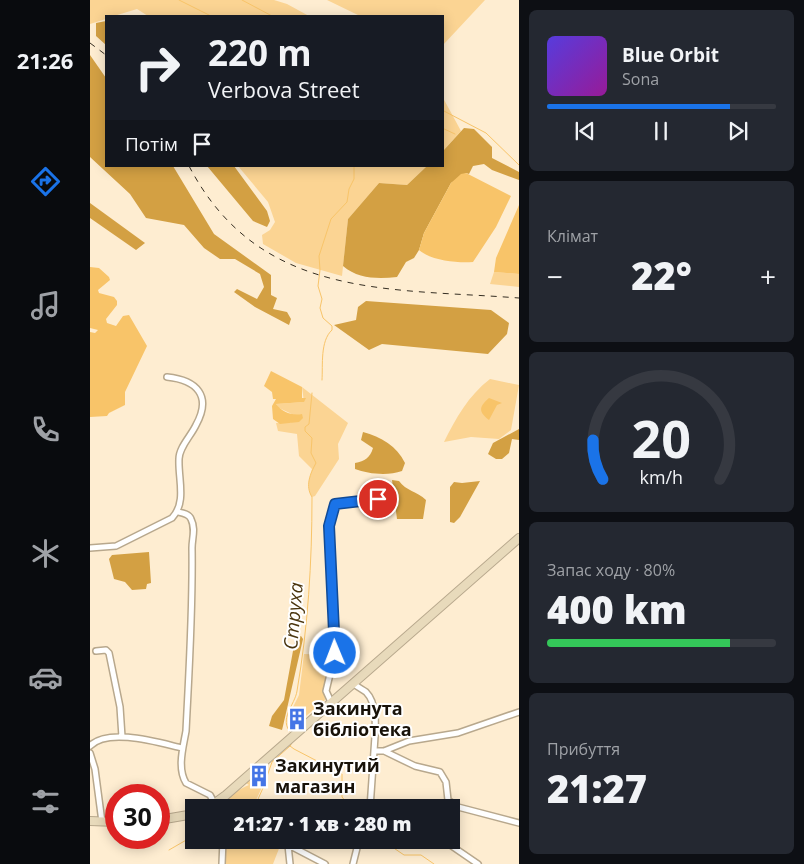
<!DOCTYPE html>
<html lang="uk">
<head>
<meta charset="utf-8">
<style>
  :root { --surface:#171b24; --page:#242831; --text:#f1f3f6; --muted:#9ea1a6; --line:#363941; --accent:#1a73e8 }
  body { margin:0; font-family:"Open Sans",sans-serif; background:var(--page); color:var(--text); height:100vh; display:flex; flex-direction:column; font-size:19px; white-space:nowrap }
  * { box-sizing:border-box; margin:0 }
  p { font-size:16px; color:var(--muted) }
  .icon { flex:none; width:28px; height:28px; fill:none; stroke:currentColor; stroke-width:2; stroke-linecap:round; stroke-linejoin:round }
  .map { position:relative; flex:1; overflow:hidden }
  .side { display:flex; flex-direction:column; gap:10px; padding:10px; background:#0d0f14; width:285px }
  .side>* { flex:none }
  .banner { position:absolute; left:15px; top:15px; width:339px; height:152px; border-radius:0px; box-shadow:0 2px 12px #0003; background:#171b24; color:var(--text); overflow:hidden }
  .speed { position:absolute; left:15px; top:784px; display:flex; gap:10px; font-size:25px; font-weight:700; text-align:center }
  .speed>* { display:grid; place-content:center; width:65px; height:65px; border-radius:50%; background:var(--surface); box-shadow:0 2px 12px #0003; line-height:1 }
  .speed .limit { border:8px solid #d22; background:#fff; color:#111 }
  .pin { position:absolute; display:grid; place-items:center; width:42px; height:42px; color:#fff; margin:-21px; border:2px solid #fff; border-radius:50%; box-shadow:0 1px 5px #0007 }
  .me { position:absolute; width:55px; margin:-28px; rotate:359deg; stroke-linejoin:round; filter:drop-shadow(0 0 4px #0008) }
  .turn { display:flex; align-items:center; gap:18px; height:105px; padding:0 20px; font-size:22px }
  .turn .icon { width:65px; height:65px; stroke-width:2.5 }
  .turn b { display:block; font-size:35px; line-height:42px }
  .then { display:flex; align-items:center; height:48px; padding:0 20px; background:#0003; gap:10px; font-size:19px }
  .big { font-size:38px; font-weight:800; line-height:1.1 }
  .side .tile { flex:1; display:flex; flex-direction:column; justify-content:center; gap:8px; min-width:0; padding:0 18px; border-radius:8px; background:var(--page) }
  .side .dial { align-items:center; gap:0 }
  .dial svg { height:130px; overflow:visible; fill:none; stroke:var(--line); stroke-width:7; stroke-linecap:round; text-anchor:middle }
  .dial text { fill:var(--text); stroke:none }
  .song { display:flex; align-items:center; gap:15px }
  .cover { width:60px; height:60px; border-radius:8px; background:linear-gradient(135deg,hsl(250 70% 55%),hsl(300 70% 35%)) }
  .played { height:5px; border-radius:2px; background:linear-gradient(90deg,var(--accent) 80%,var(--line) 80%) }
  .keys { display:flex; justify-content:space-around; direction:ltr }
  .heat { display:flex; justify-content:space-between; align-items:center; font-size:28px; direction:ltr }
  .charge { height:8px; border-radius:4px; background:linear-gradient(90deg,#34c759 80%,var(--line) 0) }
  .trip { position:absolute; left:95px; top:799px; width:275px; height:50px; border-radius:0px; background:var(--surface); box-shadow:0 2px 12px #0003; font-weight:800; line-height:50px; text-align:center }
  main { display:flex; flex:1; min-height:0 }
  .dock { display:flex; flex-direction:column; width:90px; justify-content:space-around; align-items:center; background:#090b0e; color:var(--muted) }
  .dock .icon { width:35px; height:35px }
  .dock .selected { color:var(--accent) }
  .dock b { font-size:22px; color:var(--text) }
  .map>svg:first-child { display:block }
  .green { fill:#fbd493 }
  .forest { fill:#d3a043 }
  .water { fill:#f8c469 }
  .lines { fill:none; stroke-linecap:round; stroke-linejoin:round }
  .stream { stroke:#f8c469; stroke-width:1 }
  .street-casing { stroke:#b8a88d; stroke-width:8 }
  .secondary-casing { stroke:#b8a88d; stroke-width:10 }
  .street { stroke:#fff; stroke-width:5 }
  .secondary { stroke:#e8dabb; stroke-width:8 }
  .rail { stroke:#352e22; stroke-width:1; stroke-dasharray:6 6; stroke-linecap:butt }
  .route-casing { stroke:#114b97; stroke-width:12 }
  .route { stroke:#1a73e8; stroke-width:9 }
  .labels { text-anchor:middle; stroke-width:4; stroke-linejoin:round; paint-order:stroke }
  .poi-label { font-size:18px; font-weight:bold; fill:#181209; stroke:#fff; text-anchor:start }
  .water-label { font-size:19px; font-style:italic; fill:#4b360f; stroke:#fff }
</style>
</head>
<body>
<main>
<nav class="dock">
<b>21:26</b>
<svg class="icon selected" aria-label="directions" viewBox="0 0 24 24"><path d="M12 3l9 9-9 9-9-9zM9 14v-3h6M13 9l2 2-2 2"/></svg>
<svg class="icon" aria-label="music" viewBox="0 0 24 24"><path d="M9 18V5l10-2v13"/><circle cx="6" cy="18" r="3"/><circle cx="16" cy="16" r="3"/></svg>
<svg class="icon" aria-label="phone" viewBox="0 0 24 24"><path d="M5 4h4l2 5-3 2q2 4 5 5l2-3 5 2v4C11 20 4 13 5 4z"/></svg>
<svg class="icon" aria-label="climate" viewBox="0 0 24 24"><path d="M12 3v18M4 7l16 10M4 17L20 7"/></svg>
<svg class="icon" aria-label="car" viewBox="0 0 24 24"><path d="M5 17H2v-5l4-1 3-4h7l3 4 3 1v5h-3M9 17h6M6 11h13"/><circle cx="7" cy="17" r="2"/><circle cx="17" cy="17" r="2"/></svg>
<svg class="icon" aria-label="filters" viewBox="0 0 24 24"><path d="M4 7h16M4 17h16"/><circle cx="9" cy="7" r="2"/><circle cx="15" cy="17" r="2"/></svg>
</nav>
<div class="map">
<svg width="429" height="864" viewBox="0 0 429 864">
  <rect width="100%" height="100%" fill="#feedd1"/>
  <path class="green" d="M0,0H184L197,4L219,16H58L47,9L24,16H16V19L0,24Z
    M237,0H395L353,45L352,16H270Z
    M352,96L371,131L353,151H352Z
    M148,166H337L317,185L289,183L258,219L252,276L206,263L173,244L172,235L180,230L185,222L178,202Z
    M404,272L429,274V287L400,284Z
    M400,379L429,385L421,430L409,439L381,437L354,442C366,418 378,396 400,379Z
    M212,387L258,423L248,444L249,459L225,496L222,497C216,488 219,479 222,469L209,456L207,434L188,431L186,423H201L204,415L189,408L186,404L214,402Z
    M214,654L243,655L234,690L235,700L216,716L203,707L209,695Z
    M160,779L172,787L163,807H134C137,795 150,789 159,785L156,783Z
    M136,840H177L190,846L183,864H135Z"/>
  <path class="forest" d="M16,21V45L6,36V23Z
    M0,55L16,78V166H83L124,234L181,275V295L187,298L183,309L197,312L201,319L199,325L165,307L144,292L147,289L167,299L174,287L170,274L145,259H130L114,248L94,225L56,218L40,194L0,157Z
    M374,128L384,129L402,147V158L429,172V180L402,170L394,164L383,166L379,174L376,173L361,183L334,233L329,250L324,258L316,262L307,277C288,279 268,279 253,266L258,219L289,183L317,185L337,166H352L353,151Z
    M117,166H144L177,211L180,221L177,227L163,221Z
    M0,203L55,243L46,250L0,218Z
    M276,301L401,310L419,323L417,334L398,354L292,344L279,350L244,325L266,320L268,307Z
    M429,429V440L422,439L419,453L412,459H406L398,454L403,443Z
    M273,432C291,437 307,446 315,463L312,471C298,476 278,474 265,469V463C275,461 280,458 283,448L271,440Z
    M302,480L309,481C316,491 327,491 336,500L333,519H307Z
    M390,481L370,517L364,523L360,522V487L364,482L372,483Z
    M59,552L61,583L57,584L56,589L42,590L35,582L24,579L19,559L22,555Z
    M211,636L213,639L193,726L192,730L179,726L182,716L194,700L205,640Z"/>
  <path class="water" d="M376,173L421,196L406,227L383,262C367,263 342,261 329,250L334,233L361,183L371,174Z
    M429,205V274L404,272L406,258Z
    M0,267L9,268L19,277L20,280L8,290L9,293L24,297L27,301V305L16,319L17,323L26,326L33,316L39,315L57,346L35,392V405L19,413L17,416L0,417V332L5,333L8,330L0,328Z
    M181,371L212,387V398H216L214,402L186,404C192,412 202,416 212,414L213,418L209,422L190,424L183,419L182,406L186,399H183L182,392L174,386Z
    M399,398L412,403L407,405L399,420C387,411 390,406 399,398Z"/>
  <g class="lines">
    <path class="stream" d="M89,0L121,16
      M152,0L182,16
      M352,110L396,133L429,165
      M352,128L365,134
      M232,380C233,365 230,341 242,330V326L233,318L230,308L232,299L228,286L230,270L229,256L241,219L257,202L259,189L264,179V166
      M201,733C188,719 205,705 207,691C218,627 222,563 222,497C215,486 220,474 226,463L221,453L222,438L215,431V427L219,424L222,393
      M205,738L200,746L204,749L252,774V797L261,808
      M174,785L182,762L200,746
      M164,808L173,788
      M104,840L125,845L130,842
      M292,840L314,855H331L344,864
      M79,850L98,839L104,840"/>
    <g class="street-casing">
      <path id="street" d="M88,512C93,513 99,514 101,519C106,529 102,538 102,548C103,610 99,670 96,731C93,748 87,768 96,783L120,795L127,808
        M0,548L26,546L82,518C97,502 88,479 89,459C89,447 101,436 106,425C122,396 107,380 77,377
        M6,651L16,650L19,653L30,707L32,737
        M263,683C267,687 272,689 276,692C289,705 285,734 284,751
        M241,702L236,691L245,653L246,641L239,526L245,504L287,499
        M0,746C18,727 70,743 92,748
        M294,751L325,766L350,772L356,782L358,800L368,807L429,823
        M0,753L5,769L12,822
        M280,808L284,751H294L319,741L368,733L429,712
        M189,840L235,864
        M353,840L388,864
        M198,845L200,864
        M132,864L133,840
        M263,864L269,840"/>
    </g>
    <g class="secondary-casing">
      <path id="secondary" d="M118,808L136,795L429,538
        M69,820L104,814
        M0,821L26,822"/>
    </g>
    <use href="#street" class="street"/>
    <use href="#secondary" class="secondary"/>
    <path class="rail" d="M0,43L16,55
      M99,166C169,300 299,288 429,298"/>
  </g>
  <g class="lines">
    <g class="route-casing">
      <path id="route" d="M245,653L239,526L245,504L288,499"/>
    </g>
    <use href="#route" class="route"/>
  </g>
  <defs>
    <g id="building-bare" transform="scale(1.725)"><path d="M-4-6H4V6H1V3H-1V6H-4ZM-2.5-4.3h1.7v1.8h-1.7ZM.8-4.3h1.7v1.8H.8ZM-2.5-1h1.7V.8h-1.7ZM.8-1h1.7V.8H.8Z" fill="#4575e6" stroke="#fff" stroke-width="2.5" paint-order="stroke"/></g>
  </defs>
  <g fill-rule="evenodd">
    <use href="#building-bare" x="207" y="719"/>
    <use href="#building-bare" x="169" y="776"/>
  </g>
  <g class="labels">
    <g class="poi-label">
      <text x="223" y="715">Закинута<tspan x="223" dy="21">бібліотека</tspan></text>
      <text x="185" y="772">Закинутий<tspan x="185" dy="21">магазин</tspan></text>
    </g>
    <g class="water-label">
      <text transform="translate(203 616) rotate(-85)" y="7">Струха</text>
    </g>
  </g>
</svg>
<div class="speed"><div class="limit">30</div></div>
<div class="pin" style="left:288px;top:499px;background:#d93025"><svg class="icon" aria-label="arrive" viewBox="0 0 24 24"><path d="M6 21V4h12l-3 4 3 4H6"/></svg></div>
<svg class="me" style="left:245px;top:653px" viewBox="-20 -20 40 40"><circle r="17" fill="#1a73e8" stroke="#fff" stroke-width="3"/><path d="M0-11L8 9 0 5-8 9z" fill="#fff"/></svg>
<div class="trip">21:27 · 1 хв · 280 m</div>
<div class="banner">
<div class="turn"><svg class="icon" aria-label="right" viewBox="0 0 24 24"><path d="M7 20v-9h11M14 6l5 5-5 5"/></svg><div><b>220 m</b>Verbova Street</div></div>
<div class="then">Потім<svg class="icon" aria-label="arrive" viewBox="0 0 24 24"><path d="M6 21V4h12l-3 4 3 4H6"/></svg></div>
</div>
</div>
<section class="side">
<div class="tile">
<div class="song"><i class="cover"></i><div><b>Blue Orbit</b><p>Sona</p></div></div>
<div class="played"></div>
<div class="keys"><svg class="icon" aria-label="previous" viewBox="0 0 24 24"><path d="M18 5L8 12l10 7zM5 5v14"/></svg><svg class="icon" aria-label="pause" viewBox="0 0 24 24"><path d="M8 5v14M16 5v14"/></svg><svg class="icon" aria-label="next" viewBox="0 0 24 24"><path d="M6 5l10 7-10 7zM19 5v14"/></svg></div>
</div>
<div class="tile"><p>Клімат</p>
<div class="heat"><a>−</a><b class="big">22°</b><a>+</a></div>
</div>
<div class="tile dial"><svg viewBox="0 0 100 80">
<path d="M14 69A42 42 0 1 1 86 69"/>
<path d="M14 69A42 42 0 0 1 8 45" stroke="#1a73e8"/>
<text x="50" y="56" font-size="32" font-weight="700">20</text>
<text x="50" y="72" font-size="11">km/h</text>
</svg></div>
<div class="tile"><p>Запас ходу · 80%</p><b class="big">400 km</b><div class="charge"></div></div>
<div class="tile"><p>Прибуття</p><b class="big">21:27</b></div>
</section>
</main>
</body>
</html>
